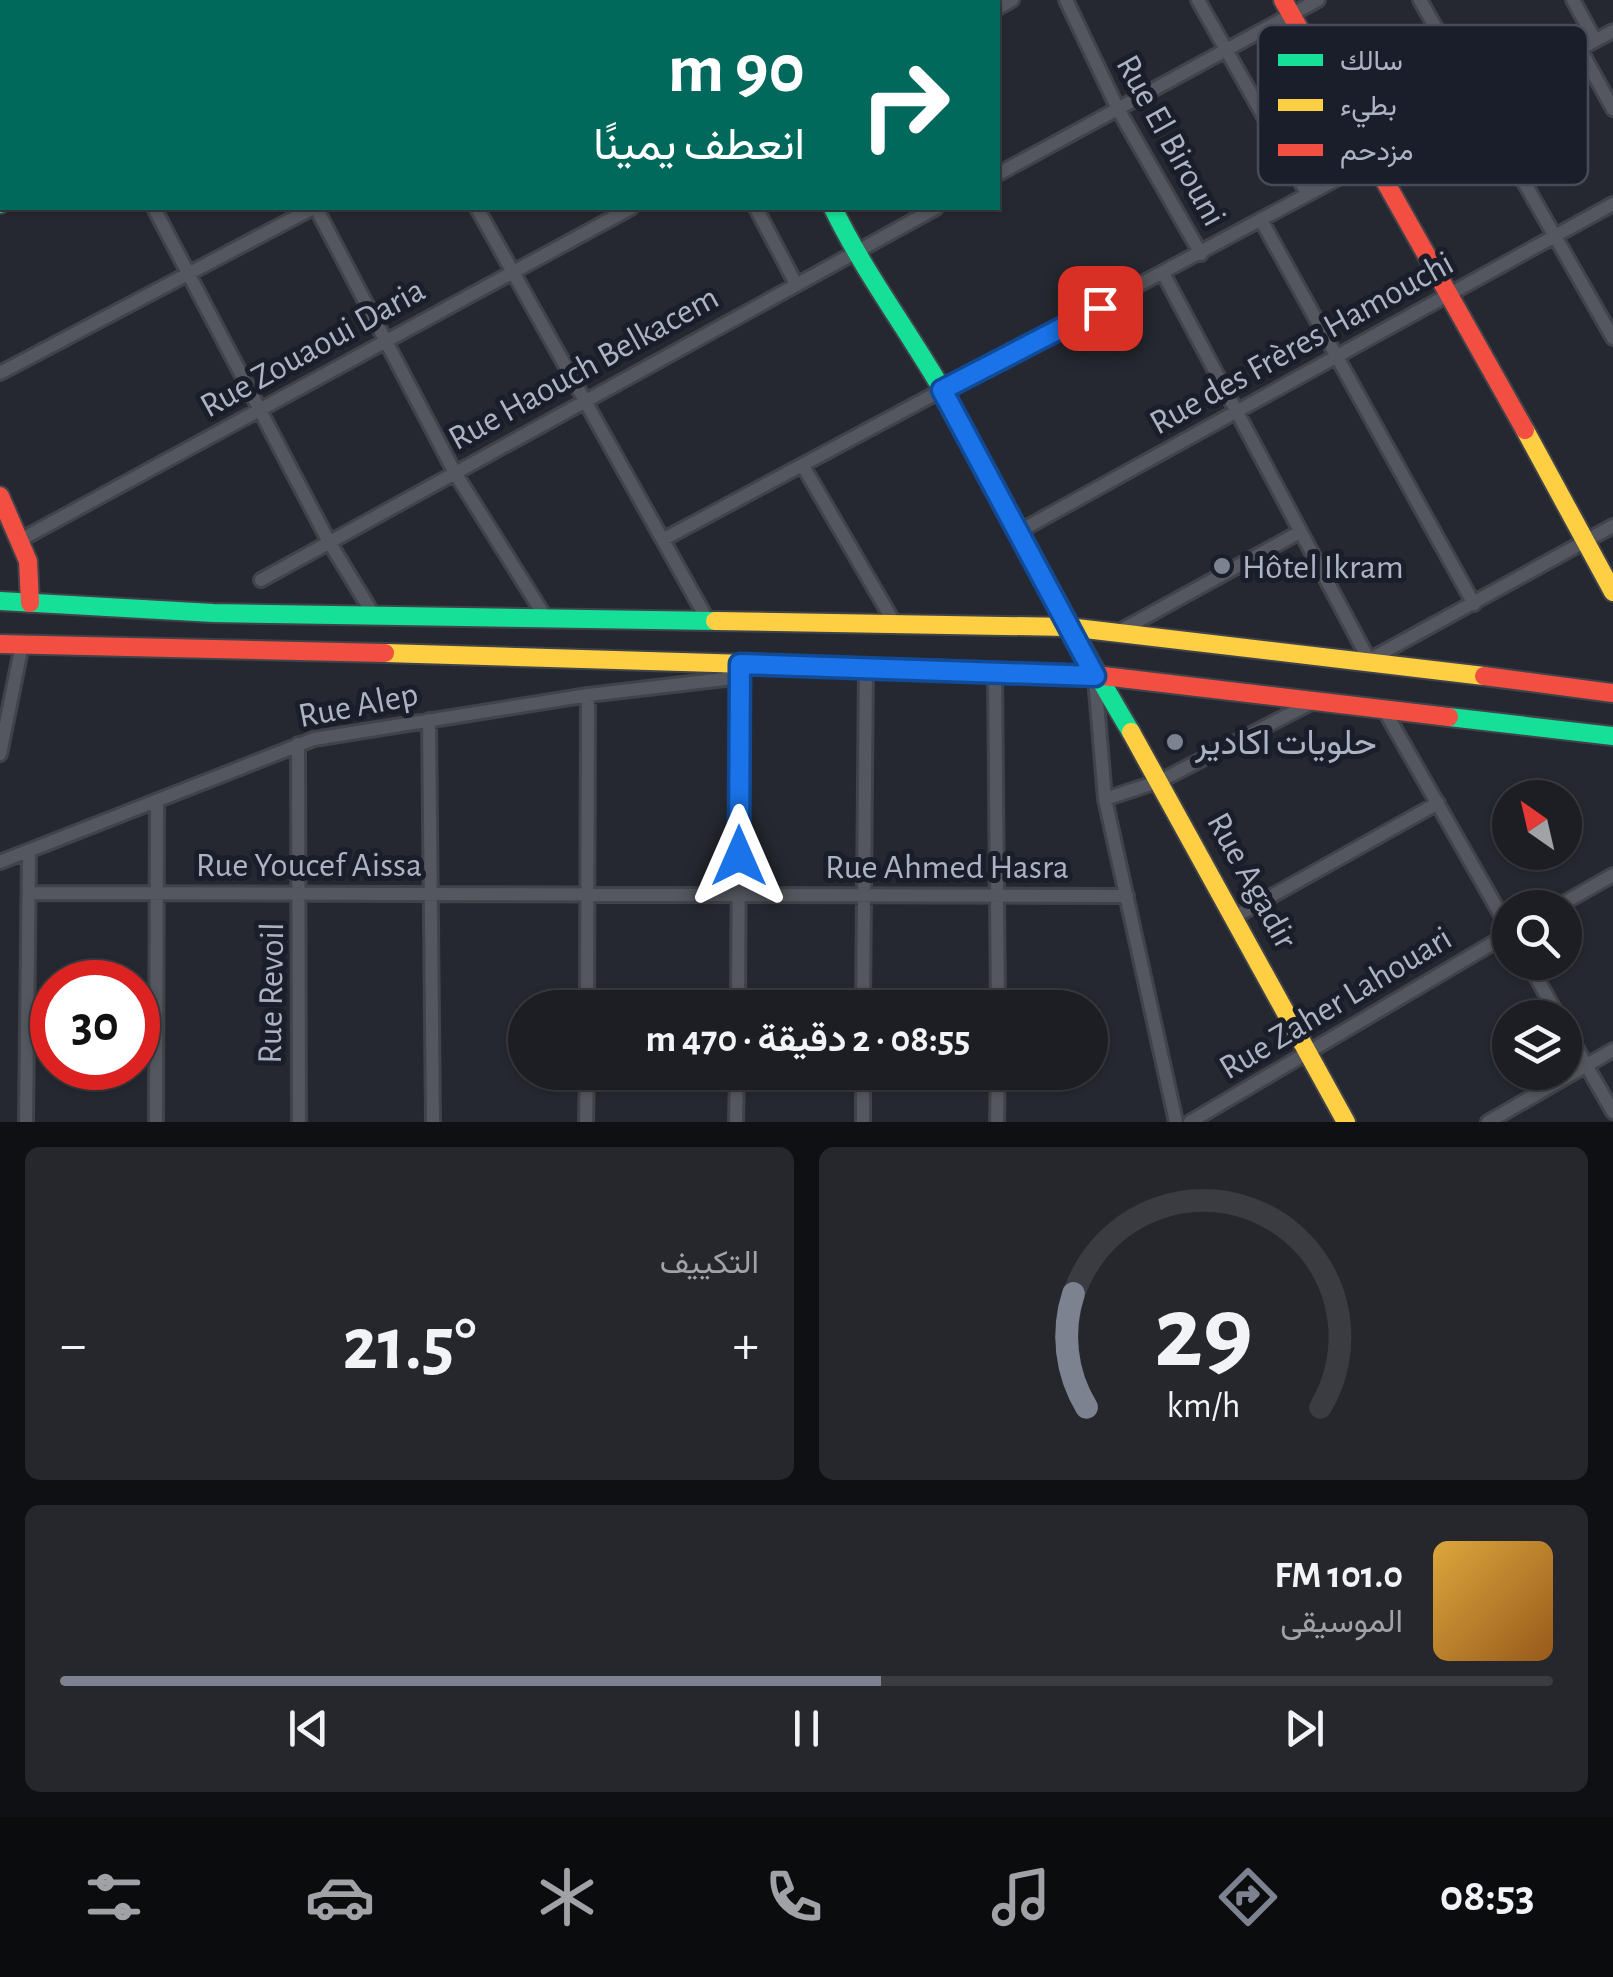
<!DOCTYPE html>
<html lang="ar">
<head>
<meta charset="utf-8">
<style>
  :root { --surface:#1c1e24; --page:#25272c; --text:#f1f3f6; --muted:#a0a2a6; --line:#3a3c41; --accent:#7d8290 }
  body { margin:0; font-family:"Alegreya Sans",Vazirmatn,sans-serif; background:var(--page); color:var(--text); direction:rtl; height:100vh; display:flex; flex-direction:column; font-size:38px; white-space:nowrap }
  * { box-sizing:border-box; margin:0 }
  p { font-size:32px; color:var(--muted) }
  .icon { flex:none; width:55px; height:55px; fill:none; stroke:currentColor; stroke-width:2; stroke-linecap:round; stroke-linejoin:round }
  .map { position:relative; height:1122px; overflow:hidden; direction:ltr }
  .drawer { display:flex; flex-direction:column; gap:25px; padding:25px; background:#0f1014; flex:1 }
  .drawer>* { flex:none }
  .guide { position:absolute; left:0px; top:0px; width:1000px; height:210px; box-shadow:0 2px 8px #0004,0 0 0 2px var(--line); direction:rtl; background:#00695c; color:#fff; overflow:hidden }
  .needle { width:65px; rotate:326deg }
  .buttons { position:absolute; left:1492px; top:780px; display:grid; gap:20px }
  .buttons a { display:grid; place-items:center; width:90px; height:90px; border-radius:50%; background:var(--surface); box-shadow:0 2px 8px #0004,0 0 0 2px var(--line); font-size:50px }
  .speed { position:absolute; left:30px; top:960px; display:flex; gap:20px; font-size:50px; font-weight:700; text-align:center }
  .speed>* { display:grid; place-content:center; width:130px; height:130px; border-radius:50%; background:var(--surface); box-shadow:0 2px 8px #0004,0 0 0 2px var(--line); line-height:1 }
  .speed .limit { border:15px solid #d22; background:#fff; color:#111 }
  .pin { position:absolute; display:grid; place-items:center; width:85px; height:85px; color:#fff; margin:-42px; border-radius:20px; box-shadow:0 5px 15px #0006 }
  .me { position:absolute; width:110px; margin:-55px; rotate:0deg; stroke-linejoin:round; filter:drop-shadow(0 0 8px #0008) }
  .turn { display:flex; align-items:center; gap:35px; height:210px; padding:0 30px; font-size:45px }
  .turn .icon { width:130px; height:130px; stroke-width:2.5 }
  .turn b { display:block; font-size:70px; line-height:85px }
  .big { font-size:75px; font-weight:600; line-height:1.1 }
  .drawer .tile { flex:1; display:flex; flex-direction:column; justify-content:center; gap:15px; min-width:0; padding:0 35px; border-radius:15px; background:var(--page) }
  .drawer .dial { align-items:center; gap:0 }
  .dial svg { height:260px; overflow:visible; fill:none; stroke:var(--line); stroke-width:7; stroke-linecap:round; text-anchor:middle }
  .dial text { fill:var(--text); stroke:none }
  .song { display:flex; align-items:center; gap:30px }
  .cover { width:120px; height:120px; border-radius:15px; background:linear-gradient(135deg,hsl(40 70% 55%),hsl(30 70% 35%)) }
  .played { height:10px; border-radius:5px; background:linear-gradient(90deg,var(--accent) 55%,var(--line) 55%) }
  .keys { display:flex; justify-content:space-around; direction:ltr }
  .heat { display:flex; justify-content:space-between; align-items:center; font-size:55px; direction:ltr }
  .drawer .tiles { flex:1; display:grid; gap:25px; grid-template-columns:1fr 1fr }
  .tile:last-child { grid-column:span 2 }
  .trip { position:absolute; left:508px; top:990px; width:600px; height:100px; border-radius:50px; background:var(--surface); box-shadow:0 2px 8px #0004,0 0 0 2px var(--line); font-weight:600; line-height:100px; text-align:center; direction:rtl }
  .menu { display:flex; height:160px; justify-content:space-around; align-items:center; background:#0b0c0e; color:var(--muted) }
  .menu .icon { width:70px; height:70px }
  .menu .active { color:var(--accent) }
  .menu b { font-size:45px; color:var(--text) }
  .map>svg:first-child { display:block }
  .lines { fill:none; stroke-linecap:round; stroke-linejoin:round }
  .street-casing { stroke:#404349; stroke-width:18 }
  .fast-casing { stroke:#404349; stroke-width:22 }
  .slow-casing { stroke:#404349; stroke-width:22 }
  .jam-casing { stroke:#404349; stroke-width:22 }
  .street { stroke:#54575f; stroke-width:12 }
  .fast { stroke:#16e098; stroke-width:18 }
  .slow { stroke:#ffcf43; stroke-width:18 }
  .jam { stroke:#f24e42; stroke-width:18 }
  .route-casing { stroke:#114b97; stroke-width:25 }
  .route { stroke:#1a73e8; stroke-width:18 }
  .poi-dot { fill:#7d8290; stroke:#191e2a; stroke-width:4 }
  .labels { text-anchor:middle; stroke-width:10; stroke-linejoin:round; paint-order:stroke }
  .street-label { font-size:35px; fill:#adb3c3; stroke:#191e2a }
  .poi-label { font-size:35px; fill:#adb3c3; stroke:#191e2a; text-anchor:start }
  .key { fill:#191e2a; stroke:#454b58; stroke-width:2.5 }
  .key-label { font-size:28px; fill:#adb3c3 }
</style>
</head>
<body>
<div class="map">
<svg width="1613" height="1122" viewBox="0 0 1613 1122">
  <rect width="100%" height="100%" fill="#252830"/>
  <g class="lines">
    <g class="street-casing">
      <path id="street" d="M36,0L37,2
        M198,0L199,2
        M360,0L361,2
        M1066,0L1118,109L1201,254
        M1198,0L1307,193
        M1420,0L1613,338
        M1573,0L1595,40
        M46,2L51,0
        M689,2L693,0
        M998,8L1012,0
        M1580,49L1613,109
        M998,174L1318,0
        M154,208L328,540L373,614
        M316,208L455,473L544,615
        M477,208L707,619
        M756,208L796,284
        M1261,220L1474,604
        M1164,275L1369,660L1613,526
        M0,373L313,208
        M803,466L895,624
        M1018,532L1613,204
        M22,539L631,208
        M664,539L1613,31
        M261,580L936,208
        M1118,632L1300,532
        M995,672L998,1008
        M1095,678L1105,799L1176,1122
        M1383,708L1510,931
        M429,720L433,1122
        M298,744L299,1122
        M0,754L22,645
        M1105,799L1160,781L1311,703
        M0,862L314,739L588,695L725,679L740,663
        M31,893L1127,896
        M1555,908L1613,875
        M1236,916L1438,803
        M1528,962L1559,1018
        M587,1008L588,695
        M738,1008L740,663
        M863,1008L866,666
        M1565,1028L1613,1112
        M26,1122L29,852
        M156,1122L157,803
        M586,1122L587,1072
        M736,1122L737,1072
        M863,1122V1072
        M997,1122L998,1072
        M1190,1122L1510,933
        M1488,1122L1613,1050"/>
    </g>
    <g class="fast-casing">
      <path id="fast" d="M0,204L2,202
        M833,208C864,272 907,329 943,391C1007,504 1064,621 1131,732
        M0,601L213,613L715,621
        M1449,717L1613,736"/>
    </g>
    <g class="slow-casing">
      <path id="slow" d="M726,0L727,2
        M370,2L375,0
        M1525,430L1613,592
        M715,621L1068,627L1484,676
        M385,653L951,670
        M1131,732L1346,1122"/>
    </g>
    <g class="jam-casing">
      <path id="jam" d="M1283,0L1525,430
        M0,496L28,561L30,603
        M0,644L385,653
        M951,670L1095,675L1449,717
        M1484,676L1613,693"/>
    </g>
    <use href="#street" class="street"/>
    <use href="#fast" class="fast"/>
    <use href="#slow" class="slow"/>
    <use href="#jam" class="jam"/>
  </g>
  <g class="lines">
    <g class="route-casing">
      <path id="route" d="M739,856L740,664L1095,676L942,390L1100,308"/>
    </g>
    <use href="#route" class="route"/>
  </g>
  <g class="poi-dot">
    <circle cx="1222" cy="566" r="10"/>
    <circle cx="1175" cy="742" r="10"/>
  </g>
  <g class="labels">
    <g class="street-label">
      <text transform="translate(1172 140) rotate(61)" y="12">Rue El Birouni</text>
      <text transform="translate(1301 342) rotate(-29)" y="12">Rue des Frères Hamouchi</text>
      <text transform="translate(312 347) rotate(-29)" y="12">Rue Zouaoui Daria</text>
      <text transform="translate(583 367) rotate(-29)" y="12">Rue Haouch Belkacem</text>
      <text transform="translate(358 704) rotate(-11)" y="12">Rue Alep</text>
      <text x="309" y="876">Rue Youcef Aissa</text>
      <text x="947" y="878">Rue Ahmed Hasra</text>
      <text transform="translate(1253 880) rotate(61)" y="12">Rue Agadir</text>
      <text transform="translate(270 993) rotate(-89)" y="12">Rue Revoil</text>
      <text transform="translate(1335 1002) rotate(-31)" y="12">Rue Zaher Lahouari</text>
    </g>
    <g class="poi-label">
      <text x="1242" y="578">Hôtel Ikram</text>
      <text x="1195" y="754">حلويات اكادير</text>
    </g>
  </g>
  <rect x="1258" y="25" width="330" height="160" rx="15" class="key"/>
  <rect x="1278" y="54" width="45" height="12" fill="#16e098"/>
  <rect x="1278" y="99" width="45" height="12" fill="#ffcf43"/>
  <rect x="1278" y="144" width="45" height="12" fill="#f24e42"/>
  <g class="key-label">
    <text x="1340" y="70">سالك</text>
    <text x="1340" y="115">بطيء</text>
    <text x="1340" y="160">مزدحم</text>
  </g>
</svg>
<div class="buttons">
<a><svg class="needle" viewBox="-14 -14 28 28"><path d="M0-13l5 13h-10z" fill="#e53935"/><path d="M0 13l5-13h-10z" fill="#a0a2a6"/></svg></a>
<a><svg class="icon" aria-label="search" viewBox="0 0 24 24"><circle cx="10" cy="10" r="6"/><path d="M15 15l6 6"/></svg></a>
<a><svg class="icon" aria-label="layers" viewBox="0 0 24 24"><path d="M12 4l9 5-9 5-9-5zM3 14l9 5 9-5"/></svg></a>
</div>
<div class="speed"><div class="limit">30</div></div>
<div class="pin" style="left:1100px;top:308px;background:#d93025"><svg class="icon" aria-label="arrive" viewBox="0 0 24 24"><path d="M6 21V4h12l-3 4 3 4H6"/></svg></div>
<svg class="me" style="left:739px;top:856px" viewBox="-20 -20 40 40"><path d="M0-17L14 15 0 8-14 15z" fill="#1a73e8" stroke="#fff" stroke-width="4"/></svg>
<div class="trip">08:55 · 2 دقيقة · 470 m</div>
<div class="guide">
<div class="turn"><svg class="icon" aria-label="right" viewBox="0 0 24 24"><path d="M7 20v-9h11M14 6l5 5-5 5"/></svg><div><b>90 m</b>انعطف يمينًا</div></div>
</div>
</div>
<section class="drawer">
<div class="tiles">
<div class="tile dial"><svg viewBox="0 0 100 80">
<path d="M14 69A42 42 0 1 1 86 69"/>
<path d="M14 69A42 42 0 0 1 10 34" stroke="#7d8290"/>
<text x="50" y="56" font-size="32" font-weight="700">29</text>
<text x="50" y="72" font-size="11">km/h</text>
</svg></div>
<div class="tile"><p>التكييف</p>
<div class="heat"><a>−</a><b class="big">21.5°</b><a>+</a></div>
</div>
<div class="tile">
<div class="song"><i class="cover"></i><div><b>101.0 FM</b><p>الموسيقى</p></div></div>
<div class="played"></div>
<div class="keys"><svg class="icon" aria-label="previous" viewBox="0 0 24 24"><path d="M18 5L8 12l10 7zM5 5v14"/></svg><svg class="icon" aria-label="pause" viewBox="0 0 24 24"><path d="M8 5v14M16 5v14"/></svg><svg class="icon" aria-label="next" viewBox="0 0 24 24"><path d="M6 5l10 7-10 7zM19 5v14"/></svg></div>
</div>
</div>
</section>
<nav class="menu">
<b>08:53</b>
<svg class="icon active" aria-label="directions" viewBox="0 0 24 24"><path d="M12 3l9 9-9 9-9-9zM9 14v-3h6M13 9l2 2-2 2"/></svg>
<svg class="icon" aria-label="music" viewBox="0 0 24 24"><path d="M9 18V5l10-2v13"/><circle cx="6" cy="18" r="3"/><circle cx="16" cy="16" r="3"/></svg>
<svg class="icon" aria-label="phone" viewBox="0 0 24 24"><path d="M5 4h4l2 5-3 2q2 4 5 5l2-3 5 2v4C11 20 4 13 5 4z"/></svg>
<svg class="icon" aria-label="climate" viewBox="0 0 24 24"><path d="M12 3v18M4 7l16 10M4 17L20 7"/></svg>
<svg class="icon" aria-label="car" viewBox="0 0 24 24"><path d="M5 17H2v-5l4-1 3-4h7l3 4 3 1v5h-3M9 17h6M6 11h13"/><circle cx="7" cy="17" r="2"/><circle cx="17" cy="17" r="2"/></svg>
<svg class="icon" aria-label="filters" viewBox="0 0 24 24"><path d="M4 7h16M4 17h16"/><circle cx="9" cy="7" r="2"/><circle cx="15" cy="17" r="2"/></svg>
</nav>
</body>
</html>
